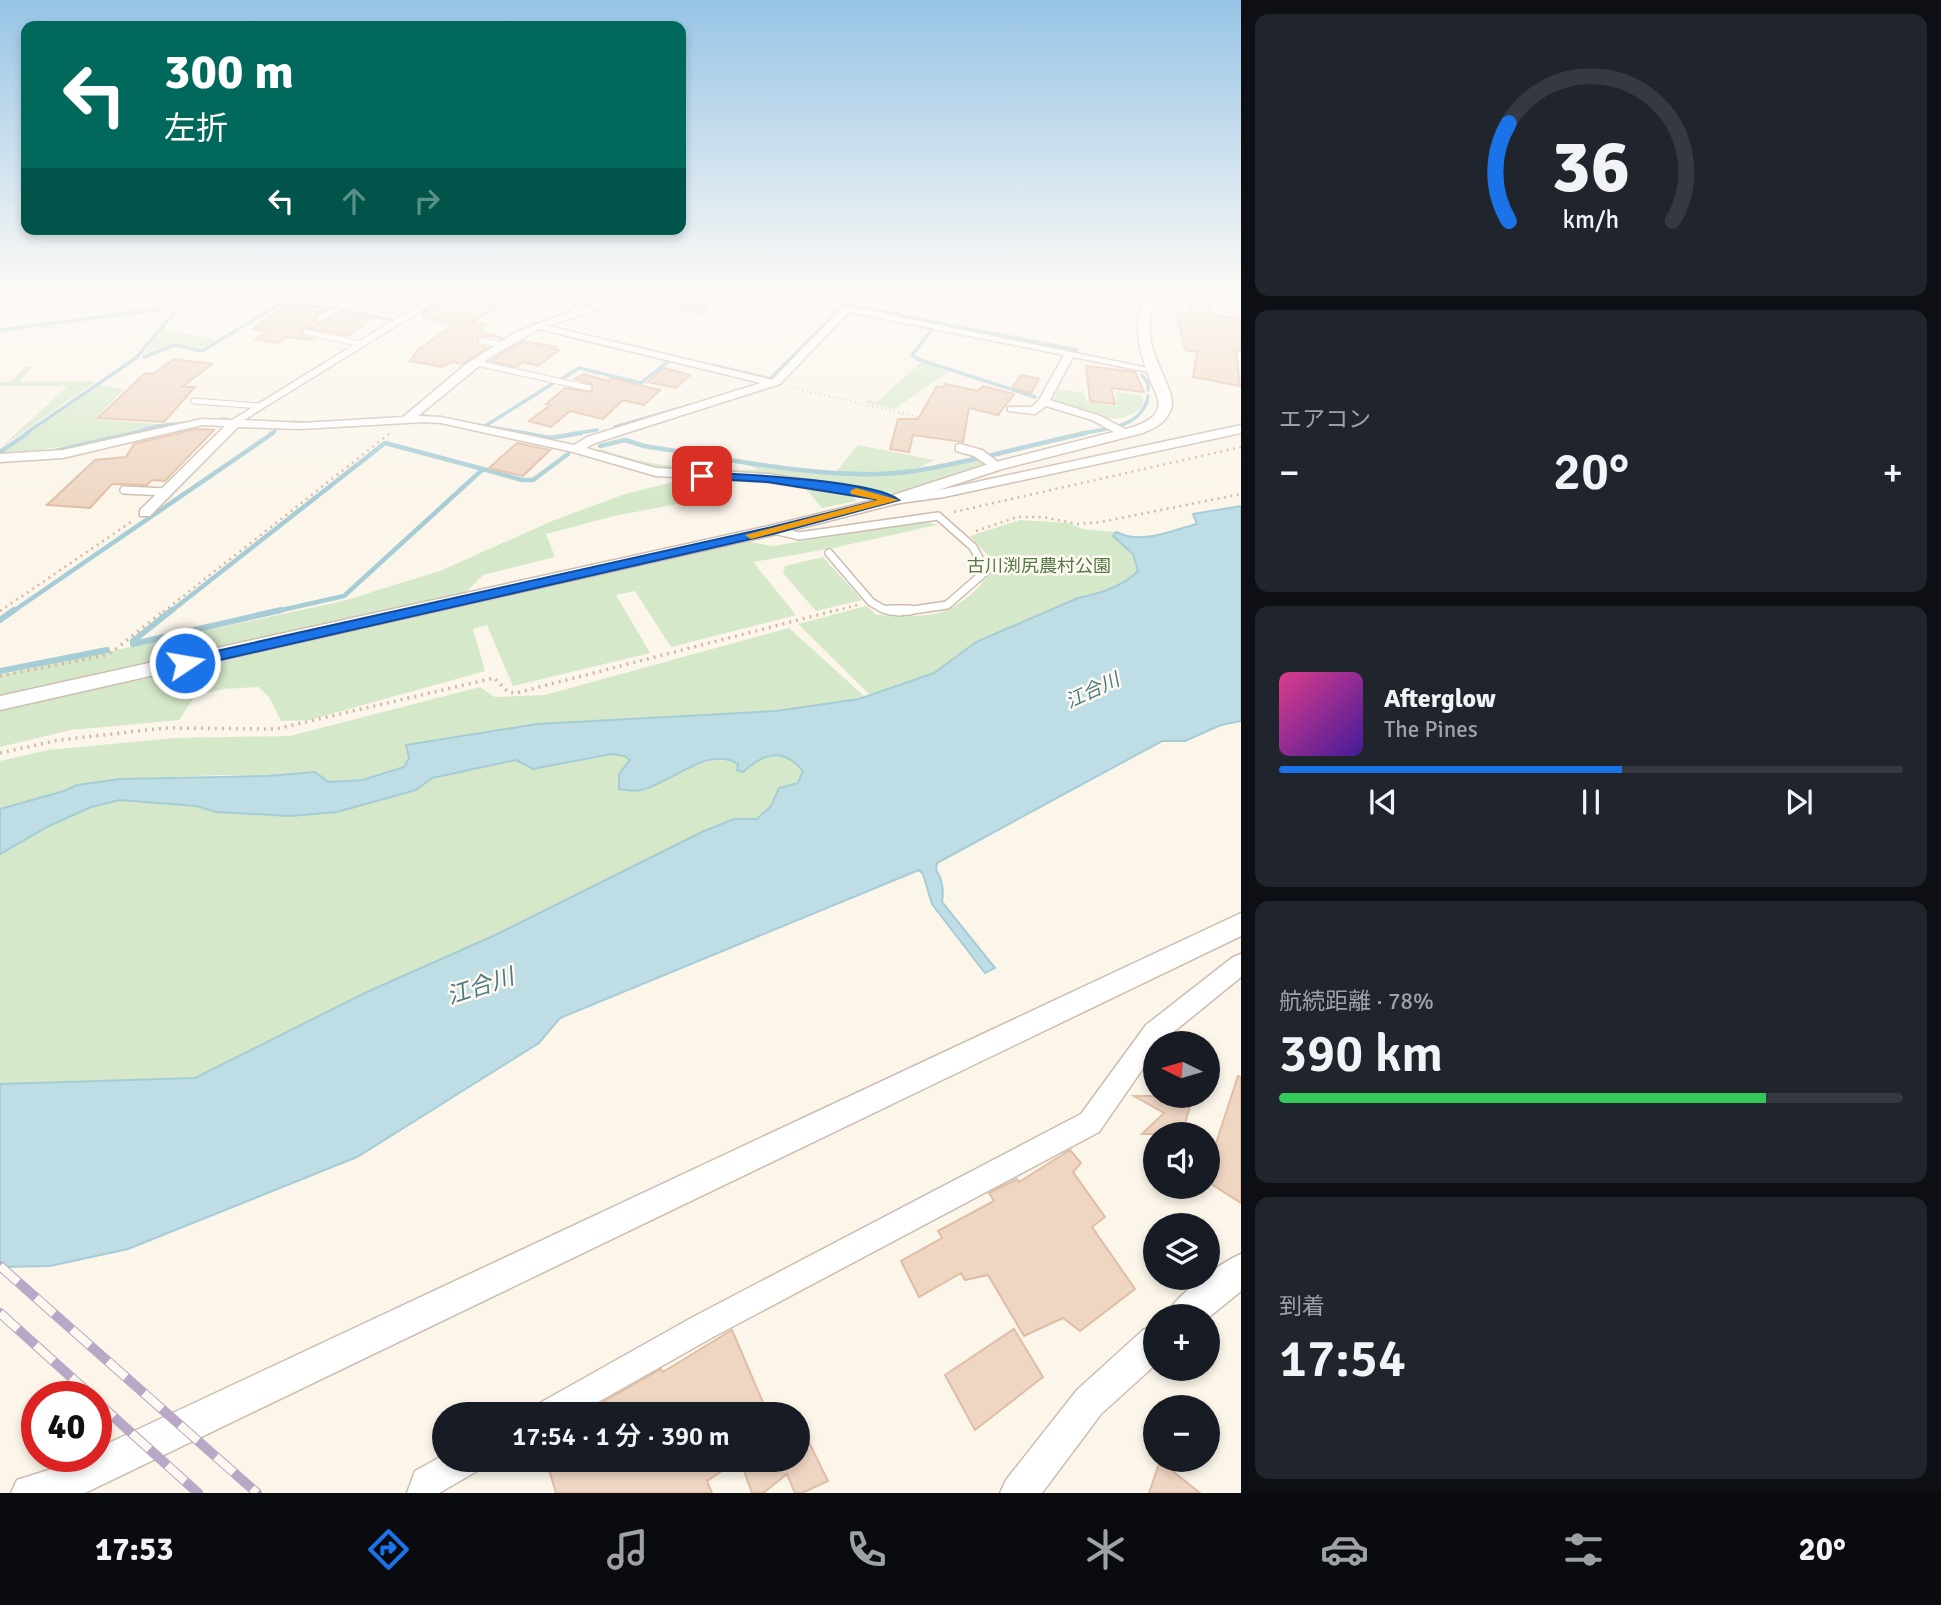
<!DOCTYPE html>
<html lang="ja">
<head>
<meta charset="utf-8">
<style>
  :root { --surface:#171b24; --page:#20242c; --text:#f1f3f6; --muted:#9ea1a6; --line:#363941; --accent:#1a73e8 }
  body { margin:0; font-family:Signika,"Noto Sans JP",sans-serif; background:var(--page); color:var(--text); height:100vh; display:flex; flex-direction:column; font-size:26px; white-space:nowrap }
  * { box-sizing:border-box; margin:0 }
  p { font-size:23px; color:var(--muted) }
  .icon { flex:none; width:38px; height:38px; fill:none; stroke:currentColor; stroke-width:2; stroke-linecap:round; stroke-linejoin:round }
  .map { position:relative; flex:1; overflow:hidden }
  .details { display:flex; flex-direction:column; gap:14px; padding:14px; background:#0d0f14; width:700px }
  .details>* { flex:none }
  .top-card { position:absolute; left:21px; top:21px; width:665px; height:214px; border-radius:14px; box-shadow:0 4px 10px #0003; background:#00695c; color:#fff; overflow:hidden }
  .needle { width:46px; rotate:275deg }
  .buttons { position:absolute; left:1143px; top:1031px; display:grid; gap:14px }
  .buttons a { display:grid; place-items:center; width:77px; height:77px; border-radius:50%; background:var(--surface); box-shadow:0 4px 10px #0003; font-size:35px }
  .speed { position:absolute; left:21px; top:1381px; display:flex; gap:14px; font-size:35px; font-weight:700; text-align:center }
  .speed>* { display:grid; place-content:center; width:91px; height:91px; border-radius:50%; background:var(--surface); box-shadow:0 4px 10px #0003; line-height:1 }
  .speed .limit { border:10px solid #d22; background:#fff; color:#111 }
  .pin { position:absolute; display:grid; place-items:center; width:60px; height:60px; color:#fff; margin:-30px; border-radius:14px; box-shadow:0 4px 10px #0006 }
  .me { position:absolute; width:77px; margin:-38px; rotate:78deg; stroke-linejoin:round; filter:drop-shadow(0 0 5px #0008) }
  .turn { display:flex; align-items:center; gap:24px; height:147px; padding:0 28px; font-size:32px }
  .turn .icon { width:91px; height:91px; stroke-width:2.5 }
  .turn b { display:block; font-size:49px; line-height:60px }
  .lanes { display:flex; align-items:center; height:66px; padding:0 28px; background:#0003; justify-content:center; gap:35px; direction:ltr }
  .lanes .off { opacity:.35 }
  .big { font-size:52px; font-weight:600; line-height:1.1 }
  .details .tile { flex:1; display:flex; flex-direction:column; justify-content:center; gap:10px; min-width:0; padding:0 24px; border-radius:14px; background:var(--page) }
  .details .dial { align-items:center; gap:0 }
  .dial svg { height:182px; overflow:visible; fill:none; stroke:var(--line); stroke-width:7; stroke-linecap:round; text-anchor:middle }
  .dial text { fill:var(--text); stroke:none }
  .song { display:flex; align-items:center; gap:21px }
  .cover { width:84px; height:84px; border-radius:10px; background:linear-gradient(135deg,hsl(330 70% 55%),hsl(260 70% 35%)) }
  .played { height:7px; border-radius:4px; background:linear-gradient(90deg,var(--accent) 55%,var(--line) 55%) }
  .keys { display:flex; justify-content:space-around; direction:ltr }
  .heat { display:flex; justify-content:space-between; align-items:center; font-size:38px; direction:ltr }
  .charge { height:10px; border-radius:5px; background:linear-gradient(90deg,#34c759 78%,var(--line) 0) }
  .trip { position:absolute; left:432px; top:1402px; width:378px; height:70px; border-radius:35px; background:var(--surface); box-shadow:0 4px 10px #0003; font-weight:600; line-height:70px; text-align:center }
  .tabs { display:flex; height:112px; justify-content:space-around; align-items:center; background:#090b0e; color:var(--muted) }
  .tabs .icon { width:49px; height:49px }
  .tabs .selected { color:var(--accent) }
  .tabs b { font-size:32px; color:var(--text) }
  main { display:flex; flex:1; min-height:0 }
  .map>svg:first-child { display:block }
  .green { fill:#d5e8c9 }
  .water { fill:#bfdde4; stroke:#a6ccd5; stroke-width:2 }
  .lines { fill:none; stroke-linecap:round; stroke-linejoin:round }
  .stream-far2 { stroke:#a6ccd5; stroke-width:3.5 }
  .stream-far1 { stroke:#a6ccd5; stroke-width:4.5 }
  .stream { stroke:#a6ccd5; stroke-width:6 }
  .building { fill:#eed6c3; stroke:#e0bda5; stroke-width:2 }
  .service-far2-casing { stroke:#cdbdb0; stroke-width:7 }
  .service-far1-casing { stroke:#cdbdb0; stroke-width:10 }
  .service-casing { stroke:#cdbdb0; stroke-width:12 }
  .minor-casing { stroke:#cdbdb0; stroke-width:3 }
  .tertiary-casing { stroke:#cdbdb0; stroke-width:3 }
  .path-far2 { stroke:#d4b9a6; stroke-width:2; stroke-dasharray:1 3.5; stroke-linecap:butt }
  .path-far1 { stroke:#d4b9a6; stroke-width:2.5; stroke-dasharray:2 4.5; stroke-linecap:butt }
  .path { stroke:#d4b9a6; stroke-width:3.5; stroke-dasharray:2 5; stroke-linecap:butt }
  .service-far2 { stroke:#fff; stroke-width:5 }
  .service-far1 { stroke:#fff; stroke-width:7 }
  .service { stroke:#fff; stroke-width:9 }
  .minor { fill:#fff; fill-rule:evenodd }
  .tertiary { fill:#fff; fill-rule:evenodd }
  .rail-casing { stroke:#b8a8c5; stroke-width:10 }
  .rail { stroke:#fef9f0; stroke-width:8; stroke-dasharray:24; stroke-linecap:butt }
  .route { fill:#1a73e8; stroke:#114b97; stroke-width:2 }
  .slow { fill:#f59e0b }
  .labels { text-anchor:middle; stroke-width:5; stroke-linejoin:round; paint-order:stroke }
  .park-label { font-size:18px; fill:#547847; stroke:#fef9f0 }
  .water-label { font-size:19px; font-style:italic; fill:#4a7a85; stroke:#fef9f0 }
  .near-water-label { font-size:23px; font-style:italic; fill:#4a7a85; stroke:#fef9f0 }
</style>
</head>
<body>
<main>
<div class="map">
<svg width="1241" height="1493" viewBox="0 0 1241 1493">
  <rect width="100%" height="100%" fill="#fbf5ea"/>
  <path class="green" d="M164,329L217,340L202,348L175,344L144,353Z
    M921,362L949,372L894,409L865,402L867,400L877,402Z
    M26,367H32L19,382L96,381L0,448L68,386H0V382H10Z
    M100,385L124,389L95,419L157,424C105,440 55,450 1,453Z
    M1059,389L1084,393L1087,402L1117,406L1116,392L1143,396L1142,408C1113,430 1088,413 1057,403L1054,399Z
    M858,445L934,460L908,473L980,458L989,463L894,493L772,476L654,469L597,451L602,449C654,470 704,468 759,470L748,465L835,473Z
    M685,479H700L709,498L614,516L546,534L555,557L483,575L466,592L0,697V675L343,601L440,571L552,521L625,494Z
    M806,489L852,493L856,501L822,508Z
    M1020,520L1068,523L1083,529L1116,532L1113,536L1133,554L1138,571C1122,586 1099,594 1078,598L976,642L934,673L870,695L798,624L866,606L877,615C896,615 921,618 939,613C962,606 987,584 994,562L970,536Z
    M924,521L937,525L833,548L753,562L796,615L671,647L635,591L616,595L650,653L513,686L487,625L473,629L485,671L309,720L281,721L269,697L258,687L223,689L195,696L179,720L71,730L0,747V711L749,542L773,546Z
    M823,557L862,600L816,611L783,573L785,566Z
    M789,628L865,697L776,711L537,724L406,745L409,758L404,767C379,774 344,790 320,778L222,775L120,779L77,785L64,791L0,809V761L48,750L175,738L290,736L480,687L495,697L545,695Z
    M611,754L625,756L630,760L619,774L620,789L714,760L734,761L738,767C765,755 782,746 803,771L798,783L779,788L772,806L757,819H734L493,936L367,992L195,1078L0,1084V854L49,826L91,807L120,800L196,806L216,812L290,816L337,812L416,790L432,778L516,760L533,769Z"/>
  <path class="water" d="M1241,506V721L1221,725L1185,741H1162L937,863L936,870C943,880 944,890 942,902L995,968L985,973L932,904L923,874L919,870L560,1018L539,1043L357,1157L128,1249L50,1266L0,1267V1084L195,1078L367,992L493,936L702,832L734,819H757L771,806L779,788L798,783L803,771C783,747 764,753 743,772L737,770L738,764C707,745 670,784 641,790C635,792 626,790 619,789V774L630,760L625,756L611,754L533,769L516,760L432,778L416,790L337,812L290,816L216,812L196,806L120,800L91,807L49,826L0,854V809L64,791L77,785L120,779L268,776L315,772L328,782L363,780L404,767L409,758L406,745L537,724L776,711L859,699L934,673L976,642L1078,598C1099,594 1123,586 1138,571L1133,554L1113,536L1116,532C1142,545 1170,531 1197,524L1193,514Z"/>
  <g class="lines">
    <path class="stream-far2" d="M791,294L1077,350
      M896,315L913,294
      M533,325L558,317
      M933,328L912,355L917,359L1035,397
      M0,330L161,309L196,294
      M144,357L175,345L202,351L280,304L336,309L391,320
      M712,365L770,379L839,310
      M1142,375L1148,383V390
      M560,380L579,368L641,383L674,357
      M419,415L531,434
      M291,422L310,423
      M485,426L552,384
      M615,427L691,405
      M25,434L136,358L174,313
      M130,434L157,426L226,419
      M270,434L275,431
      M571,434L597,430
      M1078,434C1105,429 1143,428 1148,396"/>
    <path class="stream-far1" d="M522,433L550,438L581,433
      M600,446L625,440L644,446C724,458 835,483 914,471C972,462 1029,445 1086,433
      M0,452L28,433
      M51,452L135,433
      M483,469L522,480H533L568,454
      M12,612L273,433
      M170,612L385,443L483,469
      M273,612L344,596L483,469"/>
    <path class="stream" d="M172,610L133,641V644L281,610
      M0,620L14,610
      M0,671L107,650"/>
  </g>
  <path class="building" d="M451,294H516L472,323L486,325L479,332L503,338L479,336L477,344L487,348L462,364L452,362L442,367L410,361L418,350L454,324L423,317V312Z
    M647,294H720L715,300L691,298L692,306L707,309L702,314L640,302V298Z
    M1191,294H1212L1210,314L1240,319L1241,351L1236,350L1240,386L1193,377L1197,352L1185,350L1176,312L1189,314Z
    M284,307L320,312L325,310L314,317L318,324L342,312L374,317L348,336L306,327L302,329L301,334L313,340L286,337L278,343L255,339L267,331L253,329Z
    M523,341L556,347L554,349L559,350L538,366L523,362L517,367L490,361Z
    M174,359L212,364L182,387H195L164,422L98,418L145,373L153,374Z
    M1086,366L1135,372L1144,392L1111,388L1115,404L1090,401Z
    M664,368L690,375L676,388L648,382Z
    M584,374L608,381L611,378L660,390L644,405L623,400L603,419L570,411L551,427L529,421L550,405L546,404L565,388L592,392V384L575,379Z
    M1021,375L1039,379L1031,393L1012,388Z
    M945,384L978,391L983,386L1014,394L998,415L969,408L963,442L913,435L909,452L890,449L898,419H918L937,386L943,388Z
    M196,429L214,430L165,481L152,480L147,485L112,484L90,508L47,505L95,460L126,457L134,444Z
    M517,443L550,450L523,476L489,468Z
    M1238,1076L1241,1077V1203L1208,1182V1168Z
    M1134,1096H1193L1182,1134H1142L1164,1113Z
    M1070,1150L1081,1163L1073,1172L1105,1217L1092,1227L1135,1289L1080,1331L1063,1318L1024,1336L988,1275L965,1280L961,1273L919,1297L901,1261L942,1238L938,1231L994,1201L989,1193L1017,1179L1019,1182Z
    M1014,1329L1043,1377L975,1430L945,1375Z
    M732,1330L768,1414H582L661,1369L663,1372Z
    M798,1420L828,1481L802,1493H795L787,1474L763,1493H752L740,1460H798Z
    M546,1460H738L707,1481L712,1493H556Z
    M1160,1461L1200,1493H1149Z"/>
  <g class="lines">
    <g class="service-far2-casing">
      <path id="service-far2" d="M526,294L586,311
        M695,302L730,307L746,294
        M319,319L360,296
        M306,332L361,344
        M481,341L502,345
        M477,363L589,388
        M194,401L258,406"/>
    </g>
    <g class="service-far1-casing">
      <path id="service-far1" d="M124,490L165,492
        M774,530L799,536L938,516L973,547L986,571L947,605L899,612L883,609L871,602L829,553"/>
    </g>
    <g class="service-casing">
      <path id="service" d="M890,610H910"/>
    </g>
    <g class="minor-casing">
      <path id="minor" d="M436,294H448L244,420L301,423L403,417L465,365L516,332L572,311L630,294H645L548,326L772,380L840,310L768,294H788L1158,370L1153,373L1073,357L1050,400L1100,416L1127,430V436L1123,437L1092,420L1046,406L1035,414L1008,411V407H1032L1039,400L1064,355L849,312L780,384L595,443L586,448L656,468L768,474L872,490L893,496L944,489L1241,425V433L944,497L893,504L871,498L768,482L656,476L573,452L441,423L424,422L301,429L238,427L150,516H140V510L225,426L202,425L63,458L0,462V454L63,450L202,419L232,420ZM539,329L761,383L587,437L574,445L441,417L418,416L489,358Z
        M960,444L982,450L1003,466L1001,469H993L974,456L956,451V445Z
        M1241,954V977L1160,1043H1155V1051L1099,1132L713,1337L577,1414H533L538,1404L693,1317L1081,1114L1146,1025L1233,957Z
        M444,1455V1460H481L477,1471L439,1493H407L415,1471Z"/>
    </g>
    <g class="tertiary-casing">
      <path id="tertiary" d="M1148,294H1159C1129,343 1180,386 1171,409C1166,423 1155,428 1143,433L1002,469L899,503L773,535L0,710V696L773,525L887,497L992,463L1133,427C1143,423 1154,420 1158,408C1161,400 1154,390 1151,382C1140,354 1130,322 1148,294Z
        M1241,913V936L85,1493H11L17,1480L58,1467L82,1456H96V1449Z
        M1241,1254V1291L1208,1318L1166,1316C1175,1295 1220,1263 1241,1254Z
        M1155,1325V1365L1101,1414L1042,1493H1000L1006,1480L1077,1390L1143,1330Z"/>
    </g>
    <path class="path-far2" d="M369,298L399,306
      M0,333L295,294
      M1085,347L1092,333L1122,338L1130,336
      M789,387L919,417"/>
    <path class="path-far1" d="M954,512L1241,447
      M976,531L1017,517H1043L1077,524L1101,522L1241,494
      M0,611L134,520
      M163,612L389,434
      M830,612L858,605"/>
    <path class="path" d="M0,676L102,656L112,652L165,610
      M0,753L59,740L165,728L276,729L494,678L508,692L516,693L837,610"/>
    <use href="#service-far2" class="service-far2"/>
    <use href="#service-far1" class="service-far1"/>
    <use href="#service" class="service"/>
    <use href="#minor" class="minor"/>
    <use href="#tertiary" class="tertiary"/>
    <g class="rail-casing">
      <path id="rail" d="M0,1266L257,1493
        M0,1313L92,1396
        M96,1401L198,1493"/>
    </g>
    <use href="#rail" class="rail"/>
  </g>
  <linearGradient id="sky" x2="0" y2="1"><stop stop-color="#97c4e6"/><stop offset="0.58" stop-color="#fdfaf6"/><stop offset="1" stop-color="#fdfaf6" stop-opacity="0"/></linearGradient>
  <rect width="1241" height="503" fill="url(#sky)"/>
  <path class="route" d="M702,472C738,474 874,480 899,500L773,534L185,668L178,663L185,658L772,527L880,500L768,482L698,478V473Z"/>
  <path class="slow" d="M856,488L899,500L751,539L745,535L878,500L851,494L850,491Z"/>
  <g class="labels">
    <g class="park-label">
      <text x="1039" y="572">古川渕尻農村公園</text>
    </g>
    <g class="water-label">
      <text transform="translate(1092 690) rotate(-25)" y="7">江合川</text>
    </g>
    <g class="near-water-label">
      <text transform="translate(480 986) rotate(-18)" y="8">江合川</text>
    </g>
  </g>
</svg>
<div class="buttons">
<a><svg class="needle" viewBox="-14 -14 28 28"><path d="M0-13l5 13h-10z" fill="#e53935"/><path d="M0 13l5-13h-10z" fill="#9ea1a6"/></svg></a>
<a><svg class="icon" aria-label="sound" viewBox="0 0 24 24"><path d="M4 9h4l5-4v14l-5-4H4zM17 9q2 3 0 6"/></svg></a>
<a><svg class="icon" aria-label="layers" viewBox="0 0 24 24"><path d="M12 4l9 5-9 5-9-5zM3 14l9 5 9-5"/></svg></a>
<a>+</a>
<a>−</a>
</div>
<div class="speed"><div class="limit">40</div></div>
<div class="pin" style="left:702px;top:476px;background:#d93025"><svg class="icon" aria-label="arrive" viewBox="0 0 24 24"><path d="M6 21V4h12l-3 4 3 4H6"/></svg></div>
<svg class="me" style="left:185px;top:663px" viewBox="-20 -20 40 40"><circle r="17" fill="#1a73e8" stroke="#fff" stroke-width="3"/><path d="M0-11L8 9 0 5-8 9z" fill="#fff"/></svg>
<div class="trip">17:54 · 1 分 · 390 m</div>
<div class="top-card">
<div class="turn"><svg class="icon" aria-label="left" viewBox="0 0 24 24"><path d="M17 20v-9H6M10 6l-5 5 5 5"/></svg><div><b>300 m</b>左折</div></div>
<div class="lanes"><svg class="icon" aria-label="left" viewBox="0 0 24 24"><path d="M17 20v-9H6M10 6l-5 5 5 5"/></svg><svg class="icon off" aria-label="ahead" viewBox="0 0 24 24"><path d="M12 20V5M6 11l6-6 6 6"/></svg><svg class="icon off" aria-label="right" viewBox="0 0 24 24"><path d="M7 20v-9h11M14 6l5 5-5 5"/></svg></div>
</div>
</div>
<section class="details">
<div class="tile dial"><svg viewBox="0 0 100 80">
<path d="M14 69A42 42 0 1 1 86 69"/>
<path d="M14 69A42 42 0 0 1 14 26" stroke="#1a73e8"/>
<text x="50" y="56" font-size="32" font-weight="700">36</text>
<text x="50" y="72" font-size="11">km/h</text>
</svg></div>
<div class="tile"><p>エアコン</p>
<div class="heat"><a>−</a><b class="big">20°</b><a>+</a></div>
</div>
<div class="tile">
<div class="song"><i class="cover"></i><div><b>Afterglow</b><p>The Pines</p></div></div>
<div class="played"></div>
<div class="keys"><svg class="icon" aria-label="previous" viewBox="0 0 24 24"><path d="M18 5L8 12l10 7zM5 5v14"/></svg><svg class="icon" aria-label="pause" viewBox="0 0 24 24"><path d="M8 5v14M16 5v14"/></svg><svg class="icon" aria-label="next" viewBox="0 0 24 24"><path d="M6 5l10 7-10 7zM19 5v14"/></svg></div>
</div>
<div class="tile"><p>航続距離 · 78%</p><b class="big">390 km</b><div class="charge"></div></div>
<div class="tile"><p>到着</p><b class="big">17:54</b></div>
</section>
</main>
<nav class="tabs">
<b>17:53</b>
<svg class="icon selected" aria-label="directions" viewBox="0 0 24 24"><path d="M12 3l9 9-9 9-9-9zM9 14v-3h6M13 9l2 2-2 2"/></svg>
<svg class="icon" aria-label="music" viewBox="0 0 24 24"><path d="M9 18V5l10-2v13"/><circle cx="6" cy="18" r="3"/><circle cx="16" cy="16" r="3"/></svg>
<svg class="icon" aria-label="phone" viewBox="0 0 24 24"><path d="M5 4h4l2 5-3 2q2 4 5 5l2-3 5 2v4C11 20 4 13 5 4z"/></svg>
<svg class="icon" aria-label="climate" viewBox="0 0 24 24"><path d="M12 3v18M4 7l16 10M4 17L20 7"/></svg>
<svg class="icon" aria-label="car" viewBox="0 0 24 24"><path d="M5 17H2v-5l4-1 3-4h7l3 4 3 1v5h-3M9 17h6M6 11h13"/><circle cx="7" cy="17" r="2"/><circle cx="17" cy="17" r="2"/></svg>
<svg class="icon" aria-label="filters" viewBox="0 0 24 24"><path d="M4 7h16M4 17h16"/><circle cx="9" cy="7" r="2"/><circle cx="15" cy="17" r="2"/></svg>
<b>20°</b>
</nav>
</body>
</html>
